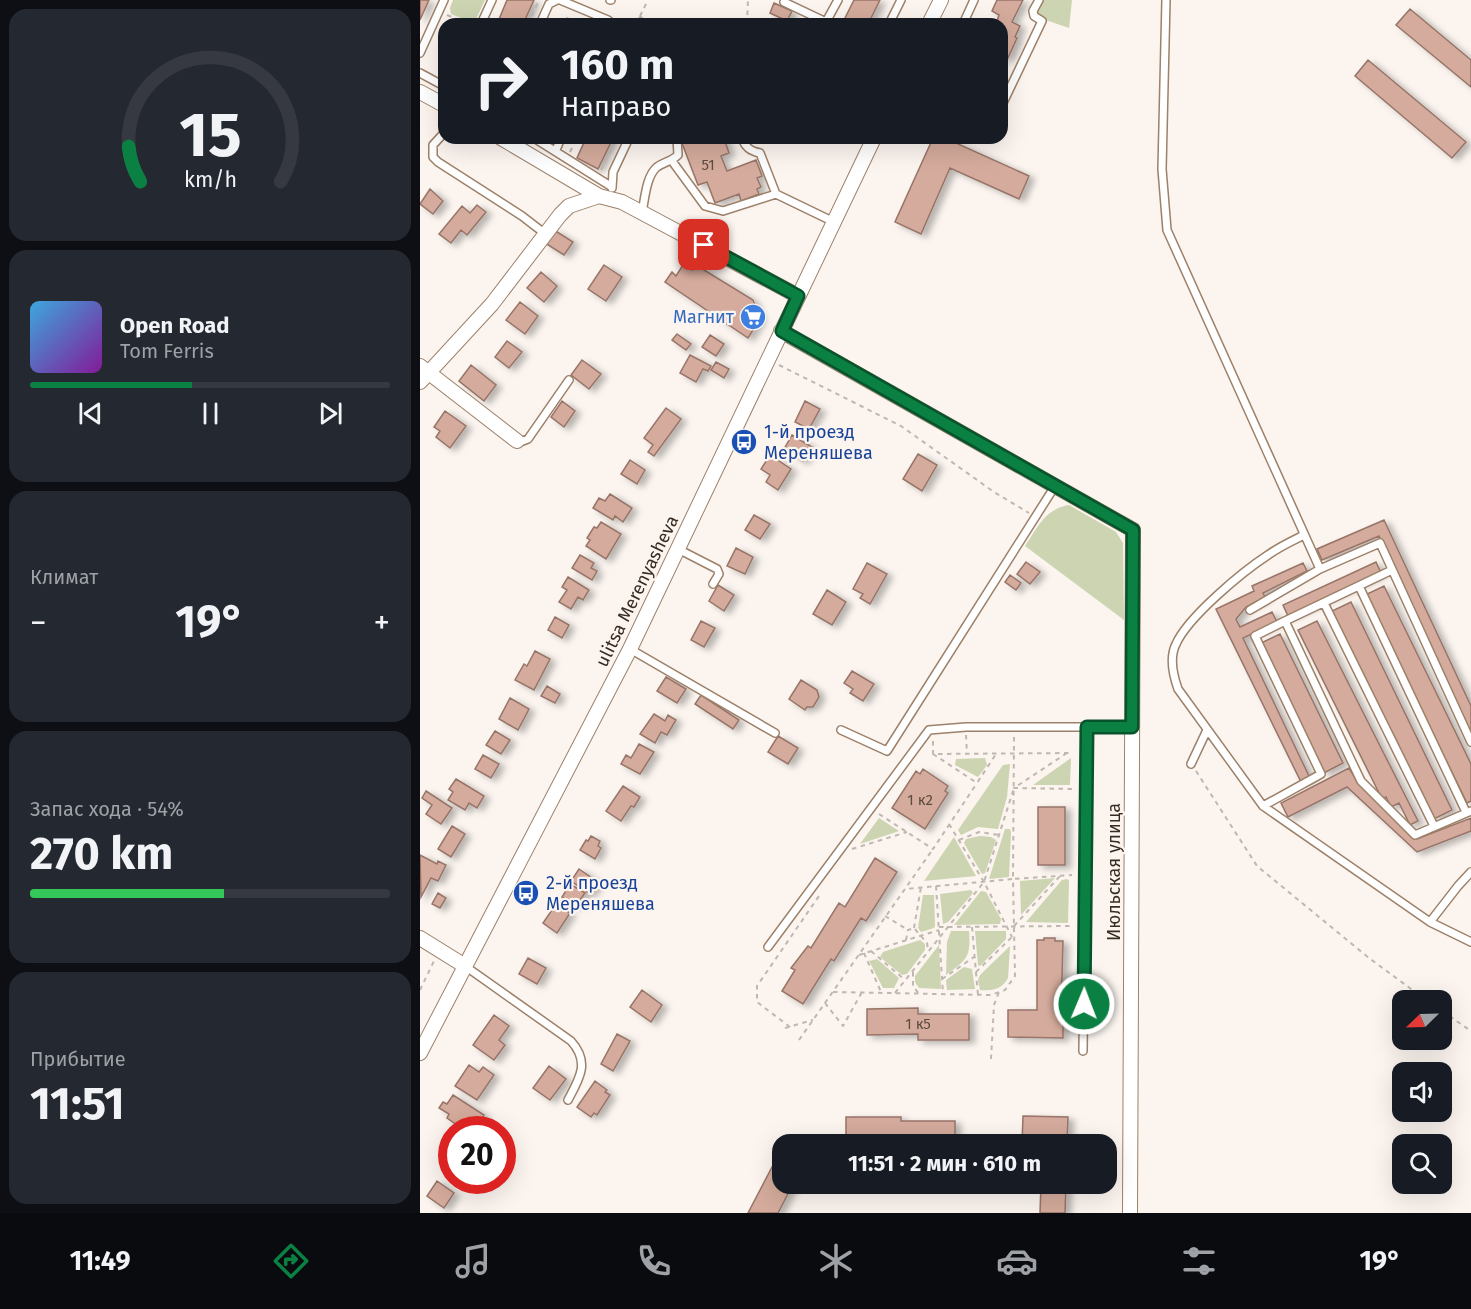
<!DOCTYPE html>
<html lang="ru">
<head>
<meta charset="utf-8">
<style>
  :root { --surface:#171b24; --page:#242831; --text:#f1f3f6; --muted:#9ea1a6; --line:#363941; --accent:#0b8043 }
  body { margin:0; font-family:"Fira Sans",sans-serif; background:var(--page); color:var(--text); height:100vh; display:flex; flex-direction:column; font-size:22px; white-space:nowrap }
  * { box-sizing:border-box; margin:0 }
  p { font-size:20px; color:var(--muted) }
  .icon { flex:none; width:33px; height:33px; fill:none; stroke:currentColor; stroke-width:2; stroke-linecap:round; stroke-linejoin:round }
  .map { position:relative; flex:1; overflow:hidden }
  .panel { display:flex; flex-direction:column; gap:9px; padding:9px; background:#0d0f14; width:420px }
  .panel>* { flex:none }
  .banner { position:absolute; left:18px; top:18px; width:570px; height:126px; border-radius:18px; box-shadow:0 6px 24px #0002; background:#171b24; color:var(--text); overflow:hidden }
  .needle { width:39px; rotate:247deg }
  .controls { position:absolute; left:972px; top:990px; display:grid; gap:12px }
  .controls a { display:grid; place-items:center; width:60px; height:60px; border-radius:12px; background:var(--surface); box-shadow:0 6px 24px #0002; font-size:30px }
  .speed { position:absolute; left:18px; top:1116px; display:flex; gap:12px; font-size:30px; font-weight:700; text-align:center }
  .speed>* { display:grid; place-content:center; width:78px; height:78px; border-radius:50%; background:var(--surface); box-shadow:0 6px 24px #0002; line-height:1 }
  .speed .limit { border:9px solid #d22; background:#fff; color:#111 }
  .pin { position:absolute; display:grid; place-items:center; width:51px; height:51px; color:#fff; margin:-26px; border-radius:12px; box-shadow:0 3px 9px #0006 }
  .me { position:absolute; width:66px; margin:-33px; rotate:1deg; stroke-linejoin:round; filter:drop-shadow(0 0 4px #0008) }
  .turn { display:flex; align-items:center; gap:21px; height:126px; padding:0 24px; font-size:27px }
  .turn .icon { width:78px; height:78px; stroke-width:2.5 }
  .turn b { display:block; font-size:42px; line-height:51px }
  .big { font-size:45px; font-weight:700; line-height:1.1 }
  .panel .widget { flex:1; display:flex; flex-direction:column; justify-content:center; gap:9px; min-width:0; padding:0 21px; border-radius:18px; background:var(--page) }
  .panel .dial { align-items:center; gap:0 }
  .dial svg { height:156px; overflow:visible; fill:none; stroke:var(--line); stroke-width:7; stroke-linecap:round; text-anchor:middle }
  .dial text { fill:var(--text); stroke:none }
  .song { display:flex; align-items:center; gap:18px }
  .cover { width:72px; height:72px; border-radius:9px; background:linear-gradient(135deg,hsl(200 70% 55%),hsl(290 70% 35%)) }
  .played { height:6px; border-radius:3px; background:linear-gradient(90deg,var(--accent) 45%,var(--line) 45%) }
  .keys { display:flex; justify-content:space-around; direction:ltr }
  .heat { display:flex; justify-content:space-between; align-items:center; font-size:33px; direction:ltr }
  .charge { height:9px; border-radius:4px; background:linear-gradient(90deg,#34c759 54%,var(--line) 0) }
  .trip { position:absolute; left:352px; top:1134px; width:345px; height:60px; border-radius:18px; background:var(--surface); box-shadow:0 6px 24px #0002; font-weight:700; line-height:60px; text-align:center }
  .dock { display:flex; height:96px; justify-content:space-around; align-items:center; background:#090b0e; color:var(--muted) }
  .dock .icon { width:42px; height:42px }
  .dock .selected { color:var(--accent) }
  .dock b { font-size:27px; color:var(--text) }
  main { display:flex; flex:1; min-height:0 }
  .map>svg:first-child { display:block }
  .green { fill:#ccd4b1 }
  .building { fill:#d4ab9c; stroke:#977467; stroke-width:1.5; filter:url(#shadow) }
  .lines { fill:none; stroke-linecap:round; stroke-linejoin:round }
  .lane-casing { stroke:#9d8169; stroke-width:10 }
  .street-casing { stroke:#9d8169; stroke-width:16 }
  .path { stroke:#bfb7b0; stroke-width:2; stroke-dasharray:4.5 4.5; stroke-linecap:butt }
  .lane { stroke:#fff; stroke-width:7 }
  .street { stroke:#fff; stroke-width:14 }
  .route-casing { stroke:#07532c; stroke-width:15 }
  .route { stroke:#0b8043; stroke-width:10 }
  .labels { text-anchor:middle; stroke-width:4.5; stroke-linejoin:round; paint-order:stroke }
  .number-label { font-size:15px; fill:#5f4c41 }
  .shop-label { font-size:18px; fill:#366cbe; stroke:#fbf4ef; text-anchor:end }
  .transit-label { font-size:18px; fill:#164399; stroke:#fbf4ef; text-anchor:start }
  .street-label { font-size:18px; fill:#382d23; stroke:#fbf4ef }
</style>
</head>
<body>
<main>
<section class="panel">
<div class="widget dial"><svg viewBox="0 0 100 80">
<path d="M14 69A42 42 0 1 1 86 69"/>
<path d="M14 69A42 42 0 0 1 8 51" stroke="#0b8043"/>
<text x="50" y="56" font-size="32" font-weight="700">15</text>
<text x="50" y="72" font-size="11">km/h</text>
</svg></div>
<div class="widget">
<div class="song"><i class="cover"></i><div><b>Open Road</b><p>Tom Ferris</p></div></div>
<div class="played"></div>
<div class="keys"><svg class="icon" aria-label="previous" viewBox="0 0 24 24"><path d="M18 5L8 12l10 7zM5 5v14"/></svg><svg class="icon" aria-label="pause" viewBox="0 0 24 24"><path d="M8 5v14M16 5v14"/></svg><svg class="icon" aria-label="next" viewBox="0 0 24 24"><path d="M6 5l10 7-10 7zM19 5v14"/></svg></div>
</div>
<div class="widget"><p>Климат</p>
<div class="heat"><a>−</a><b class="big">19°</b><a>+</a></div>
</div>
<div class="widget"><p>Запас хода · 54%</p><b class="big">270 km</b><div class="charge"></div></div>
<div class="widget"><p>Прибытие</p><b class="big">11:51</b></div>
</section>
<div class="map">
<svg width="1051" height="1213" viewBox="0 0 1051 1213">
  <defs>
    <filter id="shadow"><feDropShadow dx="5.5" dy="3" stdDeviation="3" flood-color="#0004"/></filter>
  </defs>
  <rect width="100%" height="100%" fill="#fbf4ef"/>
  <path class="green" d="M33,0H65L56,19L51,22L31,14L30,8Z
    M622,0H652L649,28L620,18L616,11Z
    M649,505L696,532L703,543L704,620L605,546C618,527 625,509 649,505Z
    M565,758L567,765L558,777L535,765L536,759Z
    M651,758L650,785H613Z
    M590,764L587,797L578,829L558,827L541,835L538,830L583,765Z
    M459,818L479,831L440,844Z
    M585,829H590L591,832L589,877L569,879Z
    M560,836L571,837L576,840L565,873L562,874L544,843L546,839Z
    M534,837L556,876L504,881Z
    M635,878L601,915L600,881Z
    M647,879L649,880L648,923L606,922L642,880Z
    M551,890L553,893L528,922L523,924L520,894Z
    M561,891L566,892L581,919L580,924L534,925Z
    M503,895H514L515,926L514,928L501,932L498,928Z
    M531,931H549C551,957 547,960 526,975L527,942Z
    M555,931H586V939L560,966L558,965Z
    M500,940L505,944V950L487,974L482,975L460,957L463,952Z
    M519,945L521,989L499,988L495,982V976Z
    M590,946L588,978C582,989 573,991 560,990L558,980L560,975Z
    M457,959L479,978L474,988H463L449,961Z
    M544,967L552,969L555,989L527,990L526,980Z"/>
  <path class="building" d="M0,0H9L0,20Z
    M87,0H114L103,24H77Z
    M434,0H460L448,24H422Z
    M577,0H603L592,22L600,26L595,37L597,38L588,58L585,56L582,62V24H572L574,20L577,21L579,15L572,11Z
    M354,3L372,11L367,21L350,13Z
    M990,9L1051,60V87L976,25Z
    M948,60L1046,142L1032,158L935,76Z
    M166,138H193L178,169L157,158Z
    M260,138H295L296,140L304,138L309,153L301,156L307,171L336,160L342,176L337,178L341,187L337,189L339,194L321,201L319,194L295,203L287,182L278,185Z
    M513,138H525L609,176L599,199L530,168L501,234L475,222Z
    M10,189L23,201L13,214L0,204Z
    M57,205L66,212L47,235L41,230L31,243L19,234L42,206L50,213Z
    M134,230L153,242L144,255L125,243Z
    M184,265L202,277L186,301L168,289Z
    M263,265L272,270L276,265L333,300L340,319L328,338L245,282L252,272L256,276Z
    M121,272L137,286L124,302L107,288Z
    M100,302L118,316L105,334L86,320Z
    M257,334L271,344L266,350L252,340Z
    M290,335L304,344L296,356L282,347Z
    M87,341L102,352L89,368L75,357Z
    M270,355L291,366L288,371L283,369L276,382L260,373Z
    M162,360L181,374L169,389L151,375Z
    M296,362L309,369L304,378L291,370Z
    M51,365L76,385L64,401L39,381Z
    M142,401L155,411L144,427L131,417Z
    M385,401L400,409L389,429L375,422Z
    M246,408L261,419L234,456L228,452L233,445L224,438Z
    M25,411L46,426L30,448L16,437L20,431L14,427Z
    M372,435L392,447L383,461L364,449Z
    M498,454L517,465L502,491L483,479Z
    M350,455L371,469L358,490L346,482L350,475L341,469Z
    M210,460L225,470L217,484L201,474Z
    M190,494L212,508L203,522L195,516L193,520L173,508L179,498L185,501Z
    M334,515L350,524L340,539L325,530Z
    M964,520L1051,706V733L959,536L902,560L897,549Z
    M181,522L201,534L186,559L166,546L170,540L167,538L174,527L177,528Z
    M316,548L333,557L325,574L307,566Z
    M160,555L174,563L171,568L177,571L172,580L152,568Z
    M606,562L620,572L610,584L597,574Z
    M956,562L961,573L868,616L863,605Z
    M447,563L467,574L450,604L440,598L443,594L433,589Z
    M883,563L887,571L843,593L845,597L826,607L816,619L820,627L852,612L857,622L823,638L890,778L881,782L796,609L834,591L832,586Z
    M590,575L601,583L596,590L585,582Z
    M148,577L169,590L163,600L158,597L151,609L139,602L147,590L142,587Z
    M298,585L314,595L304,611L289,601Z
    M964,586L1051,764V801L1047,803L945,595Z
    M407,590L426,602L412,625L393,614Z
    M931,602L1032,810L1014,819L912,611Z
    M135,617L149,625L142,638L128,630Z
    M281,621L295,628L284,647L271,640Z
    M897,621L998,821L990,825L979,803L971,807L966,797L962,799L878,630Z
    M860,634L923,763L904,773L841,643Z
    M115,651L130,659L114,690L95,680L104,664L107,666Z
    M432,671L454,684L443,701L430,693L433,689L424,683Z
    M246,677L266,689L257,703L237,691Z
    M381,680L397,690L399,697L393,707H387L385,710L369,699Z
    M127,686L140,694L135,703L121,696Z
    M281,695L319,720L313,729L275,704Z
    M90,698L109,709L98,730L79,719Z
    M234,714L245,721L248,715L256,720L247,735L241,732L235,743L220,734Z
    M75,731L90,740L81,754L66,745Z
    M358,736L378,748L368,764L348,752Z
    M219,744L234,752L220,774L201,764L206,755L211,758Z
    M63,755L79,764L71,778L55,769Z
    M929,768L938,783L997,839L1051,818V831L997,852L927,787L868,817L861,803Z
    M503,769L528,786L525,791L528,793L505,829L472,808L496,771L500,774Z
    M36,779L64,796L57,808L49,803L45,810L28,800L33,792L29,789Z
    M203,786L220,797L214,807L211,806L201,821L186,811Z
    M6,791L32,808L21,824L6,814L12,805L2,798Z
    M618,807H645V865H618Z
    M32,826L45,834L31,857L18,849Z
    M171,836L180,841L178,846L181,848L175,859L160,850L166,840L168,841Z
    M0,855L17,864L18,861L26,865L18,881L11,878L1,897Z
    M455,858L477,872L446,921L441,918L414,961L411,959L383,1004L362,991L375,970L371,968L388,946L391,948L419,903L425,907Z
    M159,869L178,882L170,894L151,881Z
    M150,884L165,893L156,906L142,897Z
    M18,893L26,898L20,908L12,904Z
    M136,904L150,913L137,933L123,923Z
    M624,938H635V941H643L641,1015H643V1038L588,1037V1010H617V940H624Z
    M108,958L126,968L117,984L99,974Z
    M222,990L242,1005L231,1022L210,1007Z
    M498,1008V1014H549V1040H498V1034L447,1035V1009Z
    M74,1015L89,1026L79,1040L85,1045L74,1060L53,1045Z
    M197,1034L210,1041L193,1071L181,1064Z
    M49,1065L59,1072L63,1067L74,1075L57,1100L35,1086Z
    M129,1066L146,1079L130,1100L113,1088Z
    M175,1081L187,1090L185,1092L190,1095L177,1115L174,1113L171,1117L157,1107Z
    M33,1095L64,1115L55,1130H44L27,1118L29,1114L19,1108L23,1102L27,1104Z
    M603,1116L648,1117L647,1144H602Z
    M426,1117H481V1121H535V1144H426Z
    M363,1146V1184H373L358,1213H328Z
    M17,1181L34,1193L24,1208L7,1196Z
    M621,1184H646L645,1213H620Z"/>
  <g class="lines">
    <g class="lane-casing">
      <path id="lane" d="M140,0L188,20L192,24
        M190,0H191
        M746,0L742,169L747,230L900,569L960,543L1051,742
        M364,2L406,22L418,0
        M61,24L72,0
        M120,24L129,4L137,0
        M469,24L481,0
        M543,24L554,0
        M0,53L24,0
        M0,73L24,86
        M582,105L622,21L614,16L613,11L619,0
        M24,133L13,145V157L18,162L102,216L124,233
        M114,138L192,187
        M322,138C325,147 330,151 340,153L356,194L414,222
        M136,150L141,138
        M252,161L285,206L303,211L356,194
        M192,188L193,172L209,138
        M222,212C225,199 226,176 237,167C244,162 252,161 258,155L257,138
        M97,441L100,442L108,439L149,380
        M884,535C872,541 859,547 848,555C822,572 768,617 756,644C749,658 753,675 758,689L843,806L1010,922L1051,942
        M258,549L297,569L299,574L293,584
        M972,570L865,621L941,781L995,835L1051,811
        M939,586L1046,812
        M904,603L1014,826
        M830,610L900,569
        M210,649L355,733
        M421,730L467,751L635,486
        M771,764L787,730
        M843,806L901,774L835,636L865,621
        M1010,922L1038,886L1051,872
        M348,947L509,730L546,727H712
        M45,966L151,1041C170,1062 160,1078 148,1100
        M663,1051L667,727"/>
    </g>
    <g class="street-casing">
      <path id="street" d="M509,24L521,0
        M0,92L24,105
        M81,138L179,196L202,202L378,296
        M361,331L713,530L710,1213
        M0,366L97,441
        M0,382L72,304L140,215L149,206L179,196
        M0,938L45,966
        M0,1053L210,649L454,138"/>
    </g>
    <path class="path" d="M27,15L49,24
      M220,16L228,0
      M202,21L208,24
      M108,24L119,0
      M142,24L145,17L159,24
      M212,24L220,17L238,24
      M327,24L328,0
      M150,152L157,138
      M181,170L197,138
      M359,365L481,426L574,492L609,513
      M546,735L547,754
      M594,737L593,879L652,875
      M513,741V754L653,753
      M647,753L594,788L653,789
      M513,754L557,783L576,754
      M776,771L837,866L949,958L1006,1000
      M459,814L513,849L557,783
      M529,824L564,882L592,937
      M539,840L559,832L579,835
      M432,849L487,832
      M516,886L523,994
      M465,916L488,930
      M594,926L640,876
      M519,927L651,926
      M552,927L558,995
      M494,928L501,887
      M486,940L488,930L494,928L507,943L508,950
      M451,951L485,980
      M444,953L461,992
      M439,955L519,930
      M493,972V986L499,994
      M556,972L592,937
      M522,979L554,957
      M0,990L14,961
      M413,992L571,995L585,990L595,976L593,879L485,889
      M475,993L564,882L594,788
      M405,1003L423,1026L442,992
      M1022,1011L1051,1031
      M370,1027L337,1002V986L399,896
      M365,1028L393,1020
      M379,1040L513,849
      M571,1059L574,1005L579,992"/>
    <use href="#lane" class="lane"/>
    <use href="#street" class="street"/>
  </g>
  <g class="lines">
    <g class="route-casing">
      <path id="route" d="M284,245L378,296L362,331L713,530L712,727H667L664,1004"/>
    </g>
    <use href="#route" class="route"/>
  </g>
  <defs>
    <g id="supermarket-disc" transform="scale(1.35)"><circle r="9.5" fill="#3f7fe0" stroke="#fbf4ef"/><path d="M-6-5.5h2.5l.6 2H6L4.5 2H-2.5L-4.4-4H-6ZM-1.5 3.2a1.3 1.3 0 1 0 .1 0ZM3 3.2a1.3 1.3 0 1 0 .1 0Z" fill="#fff"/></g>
    <g id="bus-disc" transform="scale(1.35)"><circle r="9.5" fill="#1a4fb4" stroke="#fbf4ef"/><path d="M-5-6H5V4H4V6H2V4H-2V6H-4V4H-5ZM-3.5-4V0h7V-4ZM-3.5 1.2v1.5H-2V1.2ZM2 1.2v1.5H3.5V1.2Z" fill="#fff"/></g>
  </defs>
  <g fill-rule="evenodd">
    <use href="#supermarket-disc" x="333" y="317"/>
    <use href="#bus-disc" x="324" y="442"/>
    <use href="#bus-disc" x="106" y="893"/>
  </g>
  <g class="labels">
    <g class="number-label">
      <text x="288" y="170">51</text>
      <text x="500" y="805">1 к2</text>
      <text x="498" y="1029">1 к5</text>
    </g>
    <g class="shop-label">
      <text x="314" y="323">Магнит</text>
    </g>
    <g class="transit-label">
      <text x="344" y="438">1-й проезд<tspan x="344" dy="21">Мереняшева</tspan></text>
      <text x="126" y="889">2-й проезд<tspan x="126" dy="21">Мереняшева</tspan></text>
    </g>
    <g class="street-label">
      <text transform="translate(217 591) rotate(-64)" y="6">ulitsa Merenyasheva</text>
      <text transform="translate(694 872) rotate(-90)" y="6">Июльская улица</text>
    </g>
  </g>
</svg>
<div class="controls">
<a><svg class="needle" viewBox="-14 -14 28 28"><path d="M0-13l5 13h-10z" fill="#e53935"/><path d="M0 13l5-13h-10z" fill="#9ea1a6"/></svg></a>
<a><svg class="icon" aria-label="sound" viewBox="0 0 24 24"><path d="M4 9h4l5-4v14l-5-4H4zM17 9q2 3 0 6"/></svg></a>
<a><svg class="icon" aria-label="search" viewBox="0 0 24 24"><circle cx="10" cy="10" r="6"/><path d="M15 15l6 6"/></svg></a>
</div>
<div class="speed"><div class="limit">20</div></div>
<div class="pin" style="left:284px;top:245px;background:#d93025"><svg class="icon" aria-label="arrive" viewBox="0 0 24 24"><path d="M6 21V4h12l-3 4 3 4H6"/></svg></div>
<svg class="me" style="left:664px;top:1004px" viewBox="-20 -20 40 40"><circle r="17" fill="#0b8043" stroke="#fff" stroke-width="3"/><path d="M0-11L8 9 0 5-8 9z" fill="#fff"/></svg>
<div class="trip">11:51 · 2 мин · 610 m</div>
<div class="banner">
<div class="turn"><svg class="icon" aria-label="right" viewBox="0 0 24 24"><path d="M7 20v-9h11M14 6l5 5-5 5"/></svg><div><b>160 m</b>Направо</div></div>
</div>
</div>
</main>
<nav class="dock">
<b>11:49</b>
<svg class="icon selected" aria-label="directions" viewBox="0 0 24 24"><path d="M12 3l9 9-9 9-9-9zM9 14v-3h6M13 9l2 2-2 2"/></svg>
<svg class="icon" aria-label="music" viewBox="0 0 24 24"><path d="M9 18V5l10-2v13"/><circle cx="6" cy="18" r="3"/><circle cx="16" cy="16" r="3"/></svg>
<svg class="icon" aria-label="phone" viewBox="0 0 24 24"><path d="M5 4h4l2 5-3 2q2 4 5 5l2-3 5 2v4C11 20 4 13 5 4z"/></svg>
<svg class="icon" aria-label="climate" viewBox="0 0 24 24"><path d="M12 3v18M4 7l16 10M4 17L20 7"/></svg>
<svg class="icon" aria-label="car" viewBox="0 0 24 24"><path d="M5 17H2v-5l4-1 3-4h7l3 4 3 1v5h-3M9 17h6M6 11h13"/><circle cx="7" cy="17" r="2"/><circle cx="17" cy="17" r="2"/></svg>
<svg class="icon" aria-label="filters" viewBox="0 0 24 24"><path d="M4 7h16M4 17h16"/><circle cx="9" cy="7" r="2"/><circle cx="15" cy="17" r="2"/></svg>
<b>19°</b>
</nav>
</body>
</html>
